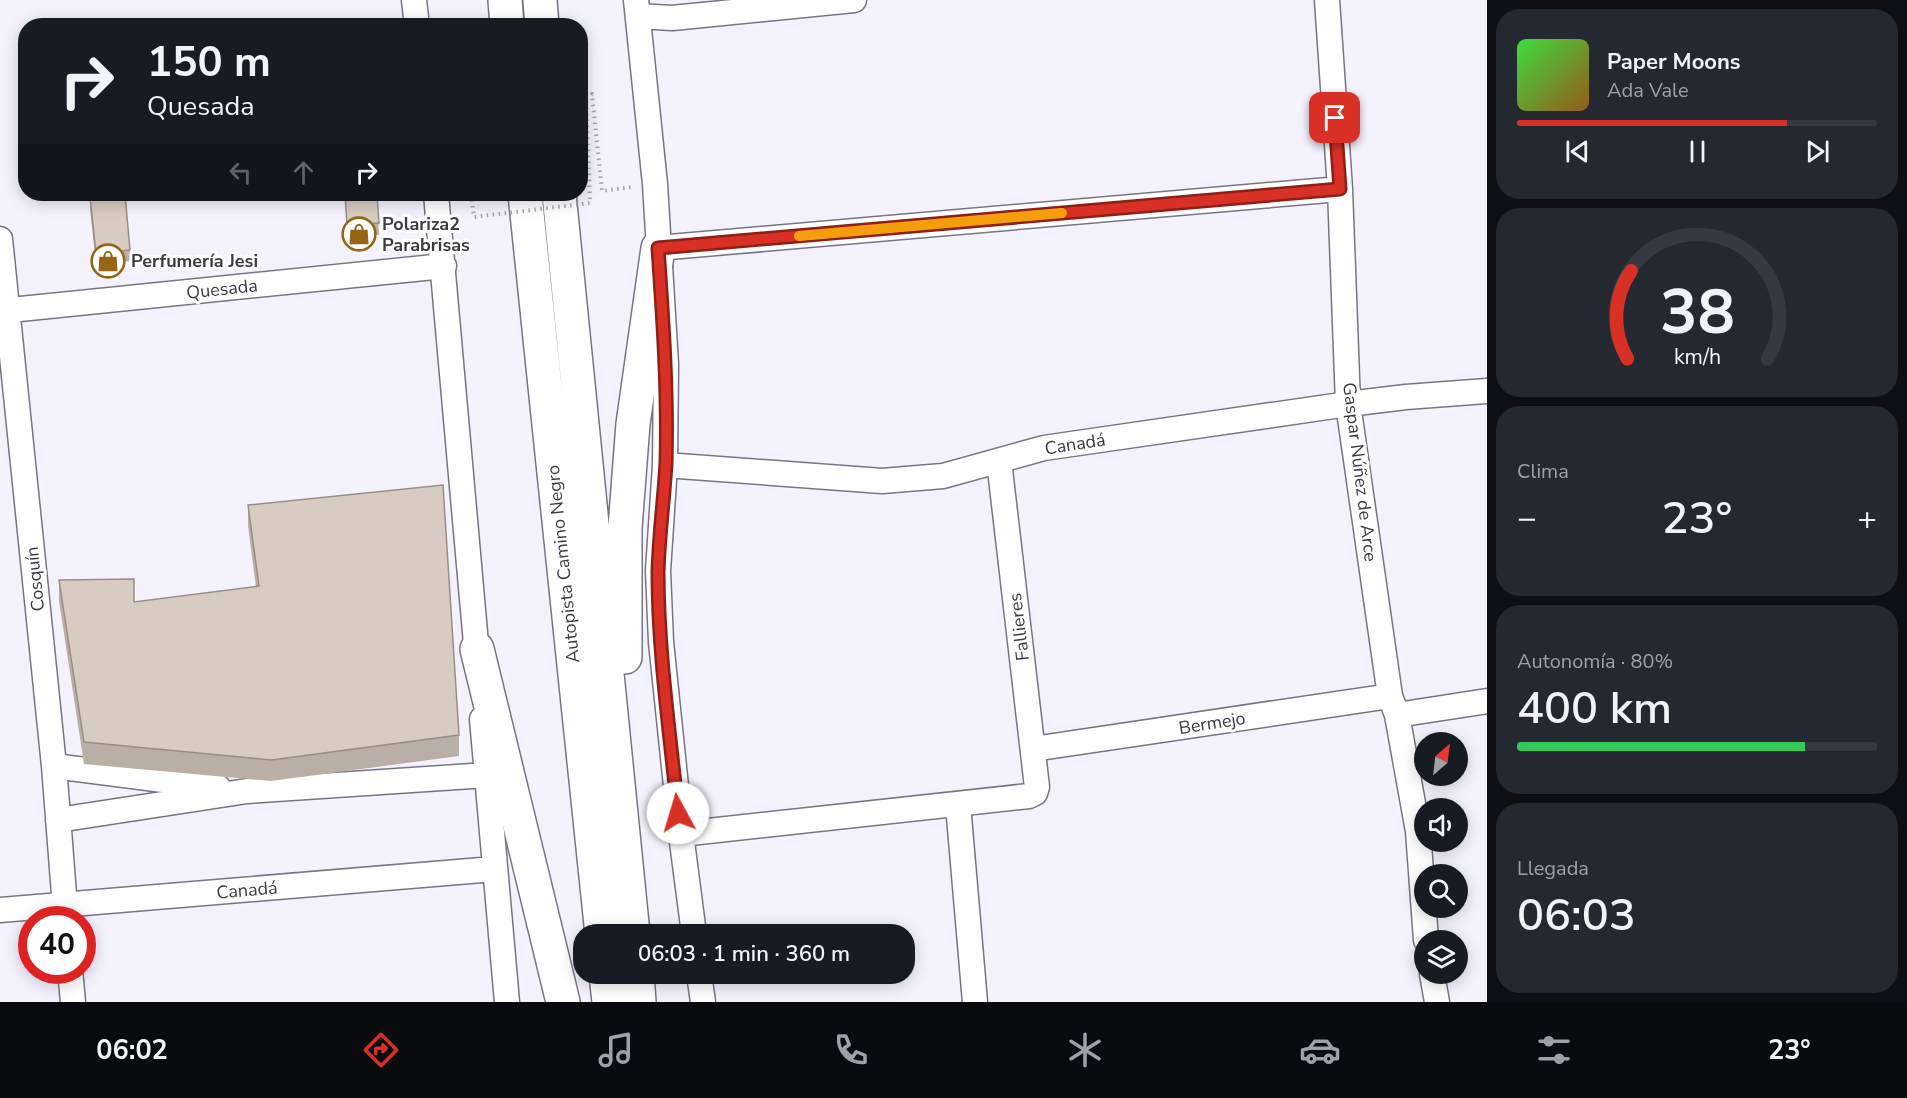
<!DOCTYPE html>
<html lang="es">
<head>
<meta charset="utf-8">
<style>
  :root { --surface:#171b24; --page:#242831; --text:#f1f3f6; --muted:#9ea1a6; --line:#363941; --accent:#d93025 }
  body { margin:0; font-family:"Nunito Sans",sans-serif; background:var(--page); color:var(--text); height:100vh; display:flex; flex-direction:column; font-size:22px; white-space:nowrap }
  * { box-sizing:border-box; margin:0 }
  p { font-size:20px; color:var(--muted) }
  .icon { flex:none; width:33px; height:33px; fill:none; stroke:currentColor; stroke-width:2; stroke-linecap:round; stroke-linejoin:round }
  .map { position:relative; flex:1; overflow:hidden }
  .panel { display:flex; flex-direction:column; gap:9px; padding:9px; background:#0d0f14; width:420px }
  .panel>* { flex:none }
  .top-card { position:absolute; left:18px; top:18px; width:570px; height:183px; border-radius:24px; box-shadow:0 3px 15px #0003; background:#171b24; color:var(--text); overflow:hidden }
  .needle { width:39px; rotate:28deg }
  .controls { position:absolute; left:1414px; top:732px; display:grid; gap:12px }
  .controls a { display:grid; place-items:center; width:54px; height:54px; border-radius:50%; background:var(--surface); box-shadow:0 3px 15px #0003; font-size:30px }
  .speed { position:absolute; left:18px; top:906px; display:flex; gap:12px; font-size:30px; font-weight:700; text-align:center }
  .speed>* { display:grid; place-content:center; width:78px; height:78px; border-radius:50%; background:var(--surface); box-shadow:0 3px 15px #0003; line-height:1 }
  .speed .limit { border:9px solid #d22; background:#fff; color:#111 }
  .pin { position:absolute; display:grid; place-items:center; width:51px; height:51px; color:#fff; margin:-26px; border-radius:12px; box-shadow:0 3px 9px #0006 }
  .me { position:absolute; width:66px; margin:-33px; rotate:354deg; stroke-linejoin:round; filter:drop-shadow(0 0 4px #0008) }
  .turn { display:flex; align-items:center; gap:21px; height:126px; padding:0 30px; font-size:27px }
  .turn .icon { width:78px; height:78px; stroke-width:2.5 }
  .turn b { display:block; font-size:42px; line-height:51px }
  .lanes { display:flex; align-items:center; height:57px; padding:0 30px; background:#0003; justify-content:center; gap:30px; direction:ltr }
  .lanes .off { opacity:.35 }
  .big { font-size:45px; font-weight:600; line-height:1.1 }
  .panel .tile { flex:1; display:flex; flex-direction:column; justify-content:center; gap:9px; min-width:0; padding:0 21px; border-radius:24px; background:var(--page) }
  .panel .dial { align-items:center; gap:0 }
  .dial svg { height:156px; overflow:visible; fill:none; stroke:var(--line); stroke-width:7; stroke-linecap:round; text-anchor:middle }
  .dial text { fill:var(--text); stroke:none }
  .song { display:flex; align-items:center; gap:18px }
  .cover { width:72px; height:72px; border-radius:9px; background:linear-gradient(135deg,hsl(120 70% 55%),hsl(30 70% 35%)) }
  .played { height:6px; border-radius:3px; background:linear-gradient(90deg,var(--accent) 75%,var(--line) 75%) }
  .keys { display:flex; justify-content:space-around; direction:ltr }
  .heat { display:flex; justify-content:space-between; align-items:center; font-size:33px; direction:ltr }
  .charge { height:9px; border-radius:4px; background:linear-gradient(90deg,#34c759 80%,var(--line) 0) }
  .trip { position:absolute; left:573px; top:924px; width:342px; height:60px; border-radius:24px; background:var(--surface); box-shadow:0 3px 15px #0003; font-weight:600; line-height:60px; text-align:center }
  .menu { display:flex; height:96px; justify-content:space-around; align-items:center; background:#090b0e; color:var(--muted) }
  .menu .icon { width:42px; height:42px }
  .menu .selected { color:var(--accent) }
  .menu b { font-size:27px; color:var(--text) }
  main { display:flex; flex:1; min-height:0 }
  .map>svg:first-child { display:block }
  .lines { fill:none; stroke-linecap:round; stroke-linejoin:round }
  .minor-casing { stroke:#787583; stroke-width:27 }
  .highway-casing { stroke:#787583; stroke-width:36 }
  .path { stroke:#a5a3ad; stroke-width:4; stroke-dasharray:1.5 4.5; stroke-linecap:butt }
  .minor { stroke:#fff; stroke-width:24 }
  .highway { stroke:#fff; stroke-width:33 }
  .path-bridge { stroke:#a5a3ad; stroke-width:4; stroke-dasharray:1.5 4.5; stroke-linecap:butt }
  .wall { fill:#b9afa4 }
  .building { fill:#d7ccbf; stroke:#968f86; stroke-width:1.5 }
  .route-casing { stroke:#8d1f18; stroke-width:15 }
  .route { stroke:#d93025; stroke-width:10 }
  .slow { stroke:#f59e0b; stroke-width:10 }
  .labels { text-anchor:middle; stroke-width:6; stroke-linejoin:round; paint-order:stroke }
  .poi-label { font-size:18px; font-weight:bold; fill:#3b3a40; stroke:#fff; text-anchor:start }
  .street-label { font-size:18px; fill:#3b3a40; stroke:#fff }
</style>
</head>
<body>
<main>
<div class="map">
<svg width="1487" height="1002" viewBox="0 0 1487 1002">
  <rect width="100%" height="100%" fill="#f5f2ff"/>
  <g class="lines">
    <g class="minor-casing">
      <path id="minor" d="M414,0L417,26
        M636,0L655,184L666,364L665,465L658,571L661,642L681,834L694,934
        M1327,0L1340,189L1348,404L1390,696L1397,715L1418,831L1426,940
        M638,16L672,18L854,0
        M436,194L478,666
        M0,239L54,766L66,920
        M658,248L1340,189
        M0,311L444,266
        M665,465L882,481L943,476L1044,448L1348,404L1406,397L1487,391
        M1397,715L1487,701
        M482,719L507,1002
        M1033,749L1390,696
        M54,766L218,787
        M958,805L975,1002
        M58,820L247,791L487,775
        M681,834L1029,796L1035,793L1037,787L999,461
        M0,910L494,869
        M70,970L73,1002
        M699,974L703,1002
        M1432,974L1437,1002"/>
    </g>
    <g class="highway-casing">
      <path id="highway" d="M505,0L507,26
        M540,0L542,26
        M525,194L602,934
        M559,194L633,934
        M477,649L563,1002
        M625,657V528L633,424L658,248
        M606,974L609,1002
        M637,974L639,1002"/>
    </g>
    <path class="path" d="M586,98L592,94L602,191L632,187"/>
    <use href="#minor" class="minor"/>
    <use href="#highway" class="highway"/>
    <path class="path-bridge" d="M471,194L474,217L590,203L586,98"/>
  </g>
  <path class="wall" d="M345,194H377L379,235L347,236Z
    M90,197L130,250V261L96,265L90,209Z
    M248,505L459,735V756L271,781L84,764L59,601V580L134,602L256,587L248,526Z"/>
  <path class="building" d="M125,194L130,250L96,253L90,197Z
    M345,194H377L379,223L347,225Z
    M443,485L459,735L271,760L84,742L59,580L134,579V602L259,586L248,505Z"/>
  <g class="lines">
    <g class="route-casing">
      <path id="route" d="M678,813C670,733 658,652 658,572C659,535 664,499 666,463C668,391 663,320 658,248L1340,189L1335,118"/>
    </g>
    <use href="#route" class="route"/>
    <path class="slow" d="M799,236L1062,213"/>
  </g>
  <defs>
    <g id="shop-ring" transform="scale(1.725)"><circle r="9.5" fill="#fff" stroke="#966617" stroke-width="1.5"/><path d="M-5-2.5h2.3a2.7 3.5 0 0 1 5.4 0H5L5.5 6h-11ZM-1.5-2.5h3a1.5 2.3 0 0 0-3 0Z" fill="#966617"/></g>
  </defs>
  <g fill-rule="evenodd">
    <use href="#shop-ring" x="359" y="234"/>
    <use href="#shop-ring" x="108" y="261"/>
  </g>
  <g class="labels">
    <g class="poi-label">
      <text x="382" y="230">Polariza2<tspan x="382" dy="21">Parabrisas</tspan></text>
      <text x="131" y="267">Perfumería Jesi</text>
    </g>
    <g class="street-label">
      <text transform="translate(222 289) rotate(-6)" y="6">Quesada</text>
      <text transform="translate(1075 444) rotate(-9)" y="6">Canadá</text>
      <text transform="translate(1360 472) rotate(83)" y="6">Gaspar Núñez de Arce</text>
      <text transform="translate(563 564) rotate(-96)" y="6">Autopista Camino Negro</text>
      <text transform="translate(35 579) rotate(-96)" y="6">Cosquín</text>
      <text transform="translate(1019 627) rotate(-97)" y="6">Fallieres</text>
      <text transform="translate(1212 723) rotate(-9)" y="6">Bermejo</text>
      <text transform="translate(247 890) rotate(-5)" y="6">Canadá</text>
    </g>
  </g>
</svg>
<div class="controls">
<a><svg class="needle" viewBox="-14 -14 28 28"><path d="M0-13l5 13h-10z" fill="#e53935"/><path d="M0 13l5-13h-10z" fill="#9ea1a6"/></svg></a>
<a><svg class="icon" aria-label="sound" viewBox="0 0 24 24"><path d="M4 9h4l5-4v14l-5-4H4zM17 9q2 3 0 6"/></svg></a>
<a><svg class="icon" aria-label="search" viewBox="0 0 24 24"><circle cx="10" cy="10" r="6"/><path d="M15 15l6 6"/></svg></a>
<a><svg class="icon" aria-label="layers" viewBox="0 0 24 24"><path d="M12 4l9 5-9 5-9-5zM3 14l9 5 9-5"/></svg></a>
</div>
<div class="speed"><div class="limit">40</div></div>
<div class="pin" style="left:1335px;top:118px;background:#d93025"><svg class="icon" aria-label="arrive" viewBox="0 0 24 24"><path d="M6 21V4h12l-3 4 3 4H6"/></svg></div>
<svg class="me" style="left:678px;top:813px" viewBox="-20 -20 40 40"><circle r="19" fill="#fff"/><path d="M0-13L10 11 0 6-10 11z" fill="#d93025"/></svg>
<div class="trip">06:03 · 1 min · 360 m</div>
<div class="top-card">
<div class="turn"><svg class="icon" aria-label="right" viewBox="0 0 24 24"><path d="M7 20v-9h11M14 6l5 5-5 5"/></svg><div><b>150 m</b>Quesada</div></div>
<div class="lanes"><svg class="icon off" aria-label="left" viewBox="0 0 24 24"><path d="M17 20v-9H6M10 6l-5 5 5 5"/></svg><svg class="icon off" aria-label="ahead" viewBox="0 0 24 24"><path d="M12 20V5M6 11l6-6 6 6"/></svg><svg class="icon" aria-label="right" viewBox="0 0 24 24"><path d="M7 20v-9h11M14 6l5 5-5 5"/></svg></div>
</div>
</div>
<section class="panel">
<div class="tile">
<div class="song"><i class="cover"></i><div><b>Paper Moons</b><p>Ada Vale</p></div></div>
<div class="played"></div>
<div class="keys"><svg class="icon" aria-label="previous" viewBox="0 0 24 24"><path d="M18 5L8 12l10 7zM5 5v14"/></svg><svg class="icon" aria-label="pause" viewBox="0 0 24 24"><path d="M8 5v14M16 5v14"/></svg><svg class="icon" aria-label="next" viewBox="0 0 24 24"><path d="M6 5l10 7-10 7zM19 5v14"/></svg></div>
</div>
<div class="tile dial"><svg viewBox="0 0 100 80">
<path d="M14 69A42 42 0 1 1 86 69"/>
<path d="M14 69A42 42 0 0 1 16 24" stroke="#d93025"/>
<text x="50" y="56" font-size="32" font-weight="700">38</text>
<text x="50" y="72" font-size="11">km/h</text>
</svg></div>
<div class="tile"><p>Clima</p>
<div class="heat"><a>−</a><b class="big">23°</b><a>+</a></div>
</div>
<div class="tile"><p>Autonomía · 80%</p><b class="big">400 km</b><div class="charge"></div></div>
<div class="tile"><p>Llegada</p><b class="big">06:03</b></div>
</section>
</main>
<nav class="menu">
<b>06:02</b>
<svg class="icon selected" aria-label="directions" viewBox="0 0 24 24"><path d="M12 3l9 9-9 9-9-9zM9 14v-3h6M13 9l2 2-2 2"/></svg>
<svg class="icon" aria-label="music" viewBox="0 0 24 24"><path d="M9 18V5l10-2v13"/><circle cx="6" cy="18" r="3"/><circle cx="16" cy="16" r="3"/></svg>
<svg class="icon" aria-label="phone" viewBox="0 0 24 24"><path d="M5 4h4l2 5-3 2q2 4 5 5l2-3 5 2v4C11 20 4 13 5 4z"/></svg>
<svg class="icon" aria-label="climate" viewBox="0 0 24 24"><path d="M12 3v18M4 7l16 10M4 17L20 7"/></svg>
<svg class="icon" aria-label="car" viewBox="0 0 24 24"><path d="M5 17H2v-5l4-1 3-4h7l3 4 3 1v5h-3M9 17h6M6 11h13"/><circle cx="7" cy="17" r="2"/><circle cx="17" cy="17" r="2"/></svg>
<svg class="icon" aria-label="filters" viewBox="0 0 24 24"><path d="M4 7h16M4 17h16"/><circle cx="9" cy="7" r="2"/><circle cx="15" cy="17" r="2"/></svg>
<b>23°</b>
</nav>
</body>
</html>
